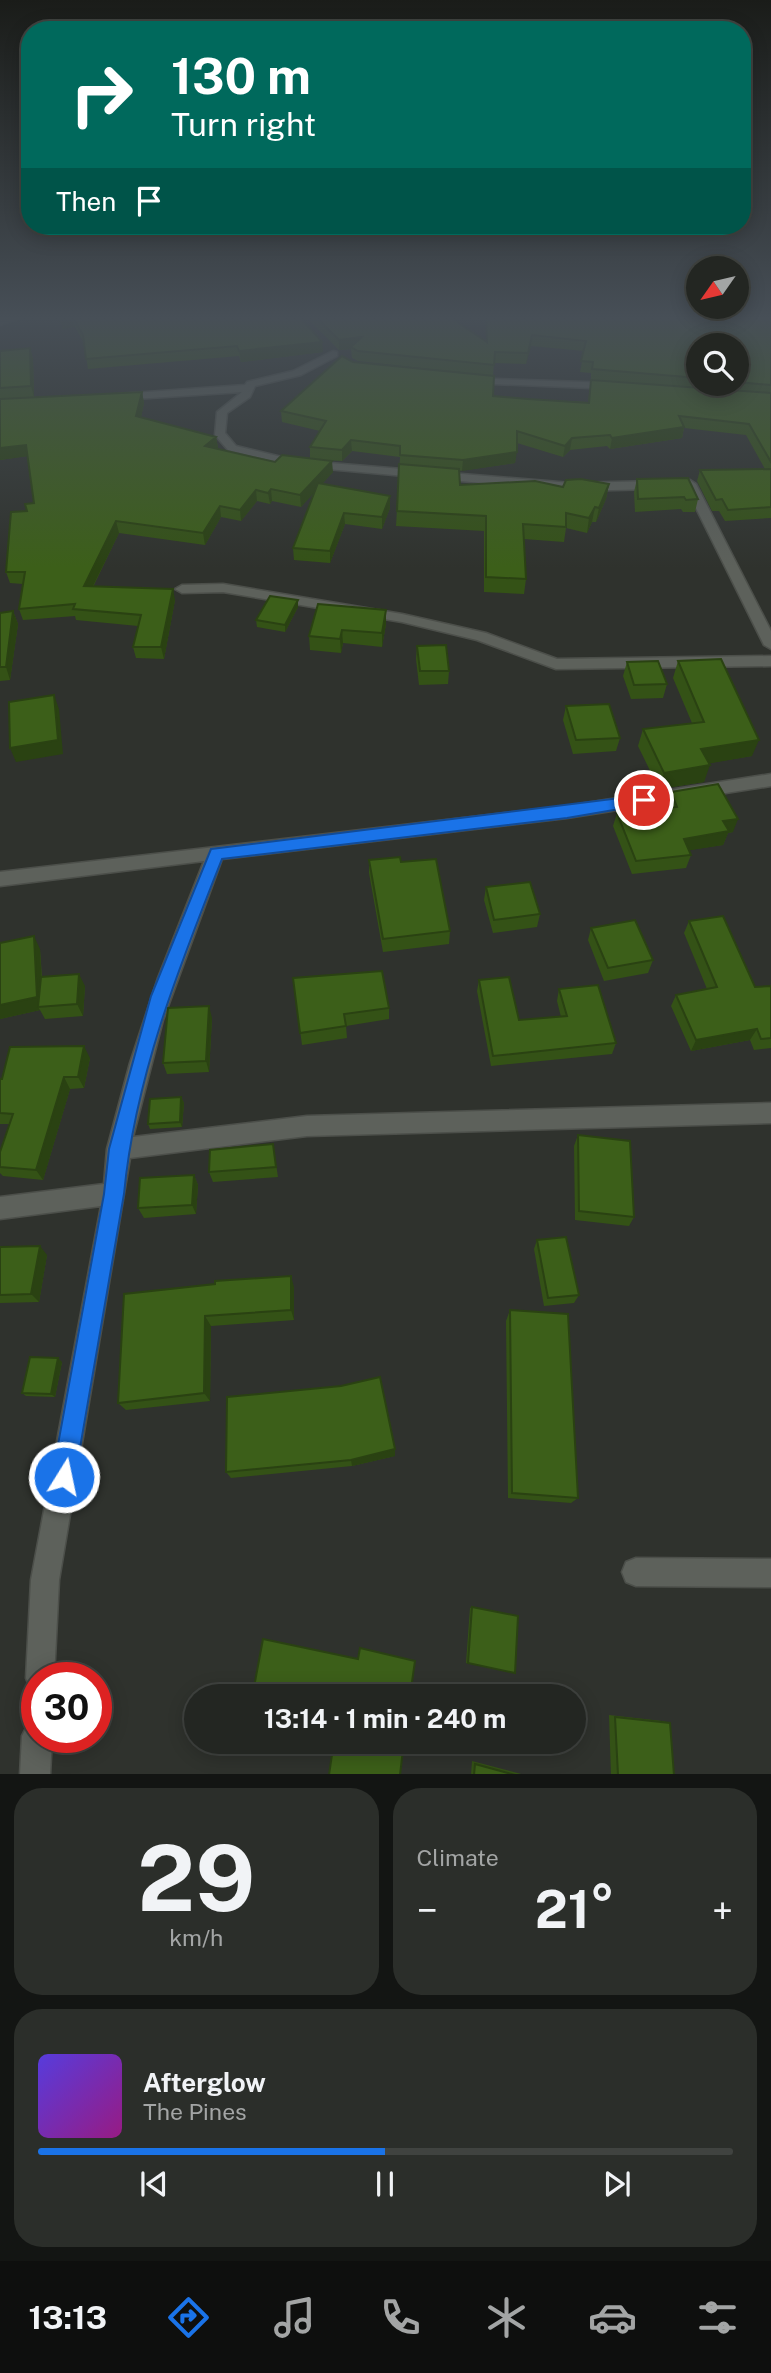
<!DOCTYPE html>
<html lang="en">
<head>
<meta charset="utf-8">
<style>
  :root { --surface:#232622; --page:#2b2e2a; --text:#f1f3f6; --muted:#a3a5a5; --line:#404340; --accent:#1a73e8 }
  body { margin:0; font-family:"Public Sans",sans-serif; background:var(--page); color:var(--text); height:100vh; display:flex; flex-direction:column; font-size:26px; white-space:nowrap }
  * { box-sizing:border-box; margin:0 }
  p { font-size:23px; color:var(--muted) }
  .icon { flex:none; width:38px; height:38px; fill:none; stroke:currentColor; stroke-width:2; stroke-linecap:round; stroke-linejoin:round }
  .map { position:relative; height:1774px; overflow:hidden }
  .side { display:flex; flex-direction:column; gap:14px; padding:14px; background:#131513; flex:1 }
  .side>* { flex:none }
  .banner { position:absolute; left:21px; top:21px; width:730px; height:214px; border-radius:28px; box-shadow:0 4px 18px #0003,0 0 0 2px var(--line); background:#00695c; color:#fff; overflow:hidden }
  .needle { width:46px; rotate:236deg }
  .fabs { position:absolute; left:686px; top:256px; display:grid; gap:14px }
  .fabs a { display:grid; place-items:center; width:63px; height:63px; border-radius:50%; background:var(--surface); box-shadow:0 4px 18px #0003,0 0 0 2px var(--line); font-size:35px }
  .speed { position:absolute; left:21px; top:1662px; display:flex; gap:14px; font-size:35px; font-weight:700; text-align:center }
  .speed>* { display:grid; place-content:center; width:91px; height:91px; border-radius:50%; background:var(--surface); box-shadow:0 4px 18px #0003,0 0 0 2px var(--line); line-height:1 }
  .speed .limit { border:10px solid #d22; background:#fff; color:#111 }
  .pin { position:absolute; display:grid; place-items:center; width:60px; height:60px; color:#fff; margin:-30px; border:4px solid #fff; border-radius:50%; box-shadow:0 2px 7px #0007 }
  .me { position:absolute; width:77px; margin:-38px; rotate:10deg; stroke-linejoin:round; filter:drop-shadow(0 0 5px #0008) }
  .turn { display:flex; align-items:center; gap:24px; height:147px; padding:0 35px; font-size:32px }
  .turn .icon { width:91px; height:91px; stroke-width:2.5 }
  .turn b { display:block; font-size:49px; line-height:60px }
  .then { display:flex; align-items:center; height:66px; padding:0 35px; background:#0003; gap:14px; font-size:26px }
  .big { font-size:52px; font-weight:700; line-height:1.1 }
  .side .widget { flex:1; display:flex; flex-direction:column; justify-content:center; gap:10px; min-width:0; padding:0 24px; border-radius:28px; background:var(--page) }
  .side .dial { align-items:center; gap:0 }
  .dial b { font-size:91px; line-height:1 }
  .song { display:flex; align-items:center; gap:21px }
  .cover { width:84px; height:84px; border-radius:10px; background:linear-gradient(135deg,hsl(250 70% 55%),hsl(310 70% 35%)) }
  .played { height:7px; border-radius:4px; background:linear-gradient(90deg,var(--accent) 50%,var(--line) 50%) }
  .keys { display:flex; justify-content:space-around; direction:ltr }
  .heat { display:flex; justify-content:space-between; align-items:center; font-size:38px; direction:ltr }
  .side .tiles { flex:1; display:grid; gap:14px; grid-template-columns:1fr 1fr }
  .widget:last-child { grid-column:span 2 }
  .trip { position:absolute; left:184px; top:1684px; width:402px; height:70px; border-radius:35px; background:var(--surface); box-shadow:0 4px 18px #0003,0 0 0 2px var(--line); font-weight:700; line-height:70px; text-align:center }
  .dock { display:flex; height:112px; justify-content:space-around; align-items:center; background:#0e0f0e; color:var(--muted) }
  .dock .icon { width:49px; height:49px }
  .dock .on { color:var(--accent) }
  .dock b { font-size:32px; color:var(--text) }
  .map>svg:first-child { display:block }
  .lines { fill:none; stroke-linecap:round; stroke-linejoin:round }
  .street-casing { stroke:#4c4f4a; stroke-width:3 }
  .street { fill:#5d615b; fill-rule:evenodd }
  .wall { fill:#345216; fill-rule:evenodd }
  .shaded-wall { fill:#2a4212 }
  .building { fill:#3c5f19; stroke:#2a4212; stroke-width:2 }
  .route { fill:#1a73e8; stroke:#114b97; stroke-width:2 }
</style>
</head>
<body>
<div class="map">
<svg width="771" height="1775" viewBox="0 0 771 1775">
  <rect width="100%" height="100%" fill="#2f322d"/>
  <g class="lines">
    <g class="street-casing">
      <path id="street" d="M0,319H17L0,325Z
        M333,351L337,352V356L301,375L255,386L250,397L227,413L225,433L236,446L294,460L571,483L657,481L663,485L657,489L571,491L294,466L228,450L215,435L217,412L242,392L119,400L114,397L119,394L245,385L247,382L293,371Z
        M467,378L614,383L619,386L614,389L471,383L466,380Z
        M690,480L696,484L771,631V649L764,645L686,488L679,484Z
        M223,584L402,614L486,633L557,659L771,656V666L556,669L477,640L402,622L223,592L182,593L175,589L182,585Z
        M771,774V786L567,818L222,859L163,1020L133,1137L307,1116L771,1103V1123L307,1136L130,1158L59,1580L54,1678H37V1691L30,1688L26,1678L31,1580L101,1206L0,1219V1197L104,1184L107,1149L130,1063L158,978L204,861L0,886V872L567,806Z
        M636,1558L771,1559V1587L636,1586L626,1582L622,1572L626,1562Z
        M37,1721V1738H52L50,1775H20L22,1736L27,1726Z"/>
    </g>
    <use href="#street" class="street"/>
  </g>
  <path class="wall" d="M59,319H302L323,352L241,362L239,356L88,369L84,343L75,327L63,329Z
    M308,319H453L486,341V319H771V518L725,521L719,511H712L697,481L700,470L765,469L746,435L684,428L682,438L610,449L607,446L570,450L563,457L517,443L515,463L459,471L460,485L563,487L609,484L606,499L596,522H592L587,533L566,528L564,542L524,539L526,579L524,594L484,592V531L396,526L400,457L352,451L342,461L322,460L333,472L322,484L390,496V508L382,529L345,524L330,563L294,560L293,548L315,491L301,507L272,501L270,504L257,501L241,521L221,517L205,545L119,533L93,587L175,600L164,659L136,658L133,647L138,626L76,620L75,616L23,620L19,609L23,584L10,583L6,572L27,511L34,503L27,456L0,460V351L30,348L33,359L34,397L142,392L144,403L141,417L216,437L218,448L217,449L275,462L310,458V447L320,431L282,422L281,411L353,362L493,396L528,399L588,402L591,380L606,381L591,380V373L580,372L584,351L531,346L526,364L494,363L493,376L358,361L352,358L351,349L339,350ZM698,345H737V383H698Z
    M637,479L698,499L695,512H683L681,509L635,512L634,492Z
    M318,604L386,624L382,647L343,643L341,653L310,650L309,636Z
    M298,607L285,632L257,627L256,620Z
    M13,611L18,624L10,680L0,681V613Z
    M417,646L449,671L448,684L419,685L416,659Z
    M678,661L752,756L709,763L704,782L659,789L638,746L643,729L692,723L673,678Z
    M627,662L667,684L663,698L631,699L623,676Z
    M566,706L620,738L616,751L573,754L563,720Z
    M671,792L733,832L728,833L723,845L689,850L691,855L686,868L632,874L613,826L617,813L667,808L666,805Z
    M369,860L401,862L450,931L449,944L383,952L369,873Z
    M486,887L540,914L537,927L493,933L484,900Z
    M689,921L755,987L771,986V1048L754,1050L750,1040L691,1051L671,1006L676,995L707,989L684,933Z
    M591,928L653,960L648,973L604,981L588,940Z
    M40,949L42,977L85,986L83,1016L45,1019L40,1010L0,1019Z
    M293,978L389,1008V1019L346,1026L347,1038L302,1045Z
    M479,980L519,1020L561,1017L557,1001L559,989L616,1043L612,1054L491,1066L477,991Z
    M212,1018L209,1072L167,1074L163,1063Z
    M90,1058L84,1088L70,1089L43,1180L3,1176L0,1173V1152L10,1124H0V1079Z
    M181,1097L184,1103L182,1127L150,1129L148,1124Z
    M578,1135L634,1217L629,1226L575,1220L574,1146Z
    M273,1144L278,1177L213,1182L209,1172Z
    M194,1175L198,1185L196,1214L144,1218L138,1208Z
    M537,1240L579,1295L574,1303L544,1306L534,1249Z
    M0,1247L47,1255L39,1302L0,1303Z
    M294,1287V1320L211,1326L210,1401L126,1410L118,1403L124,1294Z
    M510,1310L578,1498L571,1503L508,1498L506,1321Z
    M62,1362L55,1397L26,1396L22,1393Z
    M395,1456L352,1466L231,1478L226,1472Z
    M472,1607L515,1673L466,1663L470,1608Z
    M609,1715L662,1721L670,1723L674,1775H611Z
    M472,1761L525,1775H471Z"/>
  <path class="shaded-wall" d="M60,319H73L75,327L63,329Z
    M532,335L531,346L526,364L528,353Z
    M362,337L351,347V349L339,350V340Z
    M322,342L323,352L241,362L239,351Z
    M30,348L33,359L34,397L31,386Z
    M142,392L144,403L139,427L136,416Z
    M684,427L682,438L610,449L612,438Z
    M216,437L218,448L207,457L205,446Z
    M572,438L570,450L563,457L565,446Z
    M351,440L352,451L342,461V450Z
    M26,445L29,456L0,460V448Z
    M517,452L515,463L462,471L463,460Z
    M332,461L333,472L301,507L300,495Z
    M609,484L606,499L596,522L599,508Z
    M271,489L272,501L270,504L268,493Z
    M256,490L257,501L241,521L240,510Z
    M390,496V508L382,529V517Z
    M220,506L221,517L205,545L203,533Z
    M595,507L592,522L587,533L589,518Z
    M344,513L345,524L330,563V551Z
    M116,521L119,533L87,598L84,586Z
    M173,589L175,600L164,659L161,647Z
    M298,600V607L285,632V625Z
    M386,610V624L382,647V633Z
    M13,611L18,624L10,680L6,667Z
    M342,630L343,643L341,653L340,639Z
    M54,695L59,709L63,754L16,762L10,748Z
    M759,740L752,756L695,766L701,749Z
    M710,765L704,782L659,789L664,773Z
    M738,819L733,832L728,833L723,845L679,852L684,839L723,821Z
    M34,936L40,949L43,1007H38L40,1010L0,1019V1005Z
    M79,974L85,986L83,1016L77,1004Z
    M209,1006L212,1018L209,1072L206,1061Z
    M757,1029L750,1040L691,1051L696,1040Z
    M84,1046L90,1058L84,1088L78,1077Z
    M64,1077L70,1089L43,1180L36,1170Z
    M181,1097L184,1103L182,1127L180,1122Z
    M194,1175L198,1185L196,1214L192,1205Z
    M40,1246L47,1255L39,1302L31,1294Z
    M291,1276L294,1287V1320L291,1310Z
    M205,1316L211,1326L210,1401L204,1393Z
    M58,1358L62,1362L55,1397L51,1394Z
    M395,1449V1456L352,1466L351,1460Z"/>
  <path class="building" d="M74,319H302L322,342L239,351L237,346L86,359L83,335Z
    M318,319H453L487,342L486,319H771V385L737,382V345H698V378L592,369L593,362L581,361L586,341L532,335L528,353L495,352L494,365L358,351L351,347L362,337L339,340Z
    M30,348L31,386L0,388V351Z
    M342,356L353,362L494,376L493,396L528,399L589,403L591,380L771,393V462L749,424L679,416L684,427L612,438L610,435L572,438L565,446L517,431V452L463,460L400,455V446L351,440L342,450L310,447L326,421L281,411Z
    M142,392L136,416L216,437L205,446L275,462L282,455L332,461L300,495L271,489L268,493L256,490L240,510L220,506L203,533L116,521L84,586L173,589L161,647H133L141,615L73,609L75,604L19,609L25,572H6L11,512L27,511L25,504L34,503L26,445L0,448V399Z
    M399,464L459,469L460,485L535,481L563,487L566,480L581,479L609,484L599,508L595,507L589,518L566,513V527L523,524L526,579L486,577V516L397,511Z
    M771,469V507L728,510L722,499L716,500L700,470Z
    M688,478L698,499L686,500L684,497L638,499L637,479Z
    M318,483L390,496L382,517L344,513L330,551L293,548Z
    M270,596L298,600L285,625L256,620Z
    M318,604L386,610L382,633L342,630L340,639L309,636Z
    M13,611L6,667H0V613Z
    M446,645L449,671H420L417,646Z
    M721,659L759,740L701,749L710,765L664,773L643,729L704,722L678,661Z
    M658,661L667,684L634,685L627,662Z
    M54,695L58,740L10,748L9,702Z
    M609,704L620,738L576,740L566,706Z
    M718,784L738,819L723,821L729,831L684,839L691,855L636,861L617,813L677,807L671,792Z
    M400,857L401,862L436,859L450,931L383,939L369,860Z
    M530,882L540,914L494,920L486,887Z
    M723,916L755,987L771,986V1038L761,1039L757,1029L696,1040L676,995L717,987L689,921Z
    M635,920L653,960L608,968L591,928Z
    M34,936L37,997L0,1005V943Z
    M382,971L389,1008L344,1014L346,1026L300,1033L293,978Z
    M79,974L77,1004L38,1007L41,977Z
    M509,977L519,1020L567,1016L559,989L598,985L616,1043L493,1056L479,980Z
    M209,1006L206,1061L163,1063L168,1008Z
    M84,1046L78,1077H64L36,1170L0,1167V1152L13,1114L0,1113V1079H2L10,1047Z
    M181,1097L180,1122L148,1124L150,1099Z
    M578,1135L630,1141L634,1217L579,1211Z
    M273,1144L276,1167L209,1172L210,1150Z
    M194,1175L192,1205L138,1208L140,1178Z
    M566,1237L579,1295L548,1298L537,1240Z
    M40,1246L31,1294L0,1295V1247Z
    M291,1276V1310L205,1316L204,1393L118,1403L124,1294L215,1284V1281Z
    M510,1310L568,1314L578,1498L512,1493Z
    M30,1357L58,1358L51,1394L22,1393Z
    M380,1377L395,1449L351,1460L226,1472L227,1397L341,1386Z
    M472,1607L518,1616L515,1673L468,1663Z
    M263,1639L358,1659L360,1648L415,1661L410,1696H290L254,1687Z
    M615,1717L670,1723L674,1775H618Z
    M334,1741H404L400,1775H329Z
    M475,1764L515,1775H474Z"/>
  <linearGradient id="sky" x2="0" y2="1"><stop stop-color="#1a1c19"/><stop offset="0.56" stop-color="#474f57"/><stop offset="1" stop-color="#474f57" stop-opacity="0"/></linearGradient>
  <rect width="771" height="568" fill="url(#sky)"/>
  <path class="route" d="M644,795L649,796V804L567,818L222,859C179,967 135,1077 124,1194L75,1477L72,1486L64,1489L55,1486L52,1477L104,1194L109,1149L151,996L211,849Z"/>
</svg>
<div class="fabs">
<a><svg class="needle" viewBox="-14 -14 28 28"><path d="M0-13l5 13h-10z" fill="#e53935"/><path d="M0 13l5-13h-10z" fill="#a3a5a5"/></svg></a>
<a><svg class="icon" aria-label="search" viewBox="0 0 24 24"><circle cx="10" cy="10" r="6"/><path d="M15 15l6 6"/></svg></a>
</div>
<div class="speed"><div class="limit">30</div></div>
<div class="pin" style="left:644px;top:800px;background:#d93025"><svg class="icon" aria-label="arrive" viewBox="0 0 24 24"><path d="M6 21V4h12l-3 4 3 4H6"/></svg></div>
<svg class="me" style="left:64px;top:1477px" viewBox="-20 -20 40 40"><circle r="17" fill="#1a73e8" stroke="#fff" stroke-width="3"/><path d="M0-11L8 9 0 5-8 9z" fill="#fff"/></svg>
<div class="trip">13:14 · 1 min · 240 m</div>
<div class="banner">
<div class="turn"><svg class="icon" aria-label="right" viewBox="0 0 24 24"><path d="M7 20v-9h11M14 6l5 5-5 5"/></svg><div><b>130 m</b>Turn right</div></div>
<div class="then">Then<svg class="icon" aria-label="arrive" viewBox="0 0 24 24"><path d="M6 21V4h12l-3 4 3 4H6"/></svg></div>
</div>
</div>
<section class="side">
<div class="tiles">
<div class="widget dial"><b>29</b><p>km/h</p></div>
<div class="widget"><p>Climate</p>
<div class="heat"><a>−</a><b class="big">21°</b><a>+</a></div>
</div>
<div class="widget">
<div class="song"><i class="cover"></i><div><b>Afterglow</b><p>The Pines</p></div></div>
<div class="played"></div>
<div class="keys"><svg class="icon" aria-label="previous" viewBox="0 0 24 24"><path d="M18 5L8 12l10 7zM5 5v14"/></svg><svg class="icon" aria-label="pause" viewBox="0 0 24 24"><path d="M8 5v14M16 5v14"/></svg><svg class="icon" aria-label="next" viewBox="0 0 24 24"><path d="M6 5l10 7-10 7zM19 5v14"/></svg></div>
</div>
</div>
</section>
<nav class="dock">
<b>13:13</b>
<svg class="icon on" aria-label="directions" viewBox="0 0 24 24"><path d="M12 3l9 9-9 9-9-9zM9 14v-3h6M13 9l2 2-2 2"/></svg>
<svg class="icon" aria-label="music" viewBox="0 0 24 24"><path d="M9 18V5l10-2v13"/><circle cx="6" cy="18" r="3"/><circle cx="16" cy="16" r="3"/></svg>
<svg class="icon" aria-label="phone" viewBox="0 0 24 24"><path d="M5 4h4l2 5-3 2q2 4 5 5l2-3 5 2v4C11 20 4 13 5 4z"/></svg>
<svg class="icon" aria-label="climate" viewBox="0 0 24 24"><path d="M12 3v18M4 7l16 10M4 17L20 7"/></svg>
<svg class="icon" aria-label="car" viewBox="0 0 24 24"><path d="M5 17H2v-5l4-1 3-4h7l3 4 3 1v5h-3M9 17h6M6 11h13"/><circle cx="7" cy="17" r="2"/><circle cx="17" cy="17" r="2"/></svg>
<svg class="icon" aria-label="filters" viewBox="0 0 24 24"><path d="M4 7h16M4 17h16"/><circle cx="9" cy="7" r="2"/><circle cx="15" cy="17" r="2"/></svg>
</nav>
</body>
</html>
